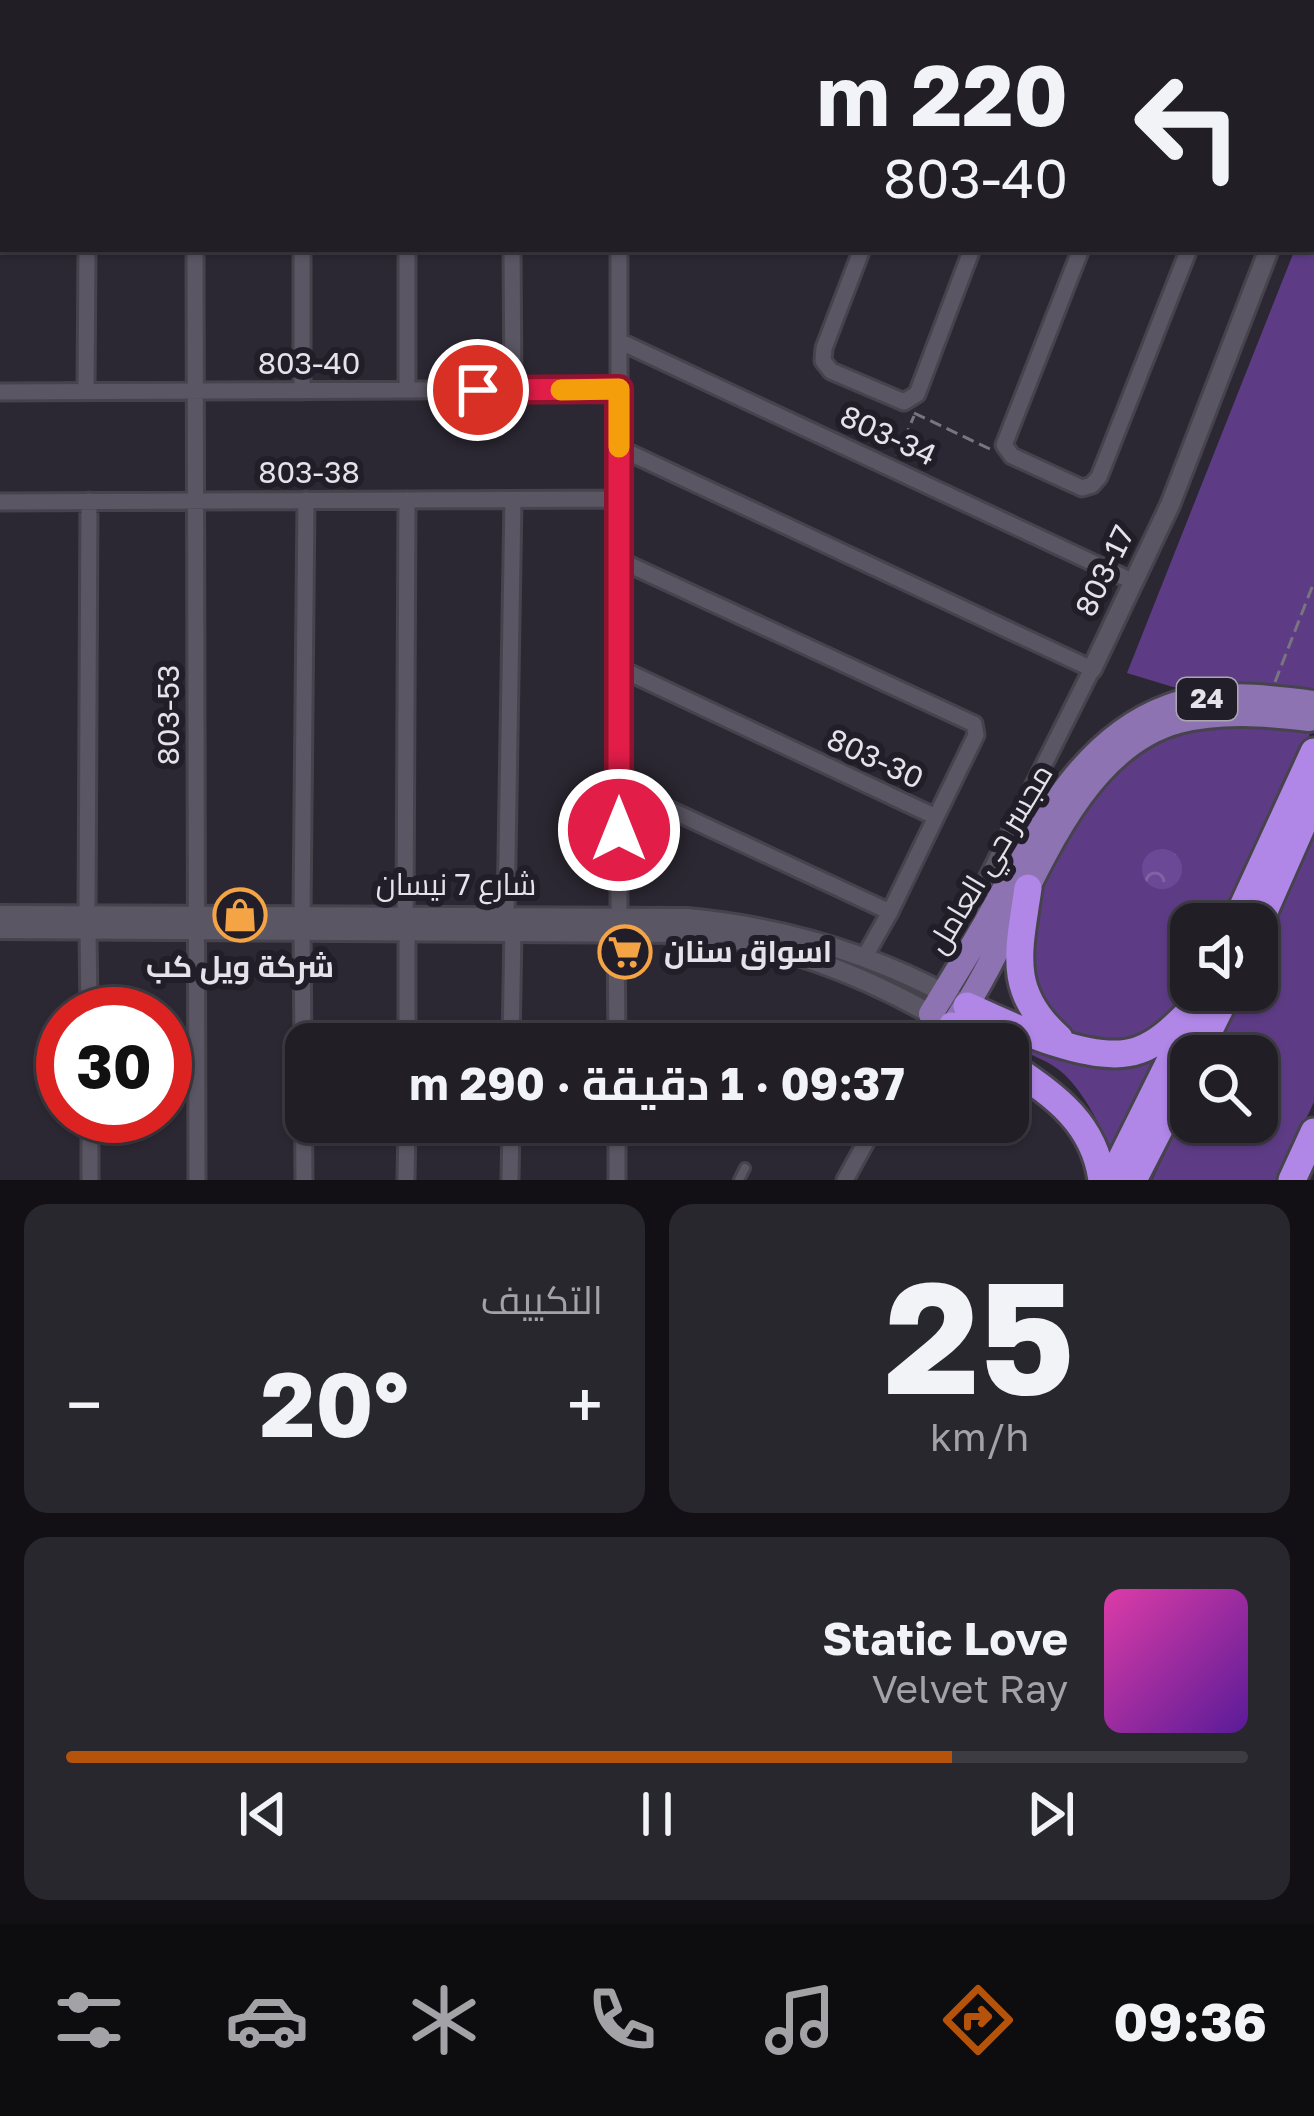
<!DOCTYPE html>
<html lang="ar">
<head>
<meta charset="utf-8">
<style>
  :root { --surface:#211e26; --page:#29272e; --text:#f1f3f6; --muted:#a2a2a7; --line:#3e3c43; --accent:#b45309 }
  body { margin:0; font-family:"Golos Text",Cairo,sans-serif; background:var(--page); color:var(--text); direction:rtl; height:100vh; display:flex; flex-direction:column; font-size:45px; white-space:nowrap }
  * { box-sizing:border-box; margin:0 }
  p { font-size:39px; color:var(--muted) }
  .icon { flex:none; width:66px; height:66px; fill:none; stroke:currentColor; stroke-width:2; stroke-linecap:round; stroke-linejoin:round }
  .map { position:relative; height:1180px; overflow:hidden; direction:ltr }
  .drawer { display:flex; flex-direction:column; gap:24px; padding:24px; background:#121015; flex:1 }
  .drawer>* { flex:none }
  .hud { position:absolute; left:0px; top:0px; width:1314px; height:252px; box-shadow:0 3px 9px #0004,0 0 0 3px var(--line); direction:rtl; background:#211e26; color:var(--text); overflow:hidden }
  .buttons { position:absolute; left:1170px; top:903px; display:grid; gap:24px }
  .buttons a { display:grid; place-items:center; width:108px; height:108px; border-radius:24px; background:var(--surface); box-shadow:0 3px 9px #0004,0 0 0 3px var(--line); font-size:60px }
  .speed { position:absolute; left:36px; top:987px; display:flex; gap:24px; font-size:60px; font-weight:700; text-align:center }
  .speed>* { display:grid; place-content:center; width:156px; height:156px; border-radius:50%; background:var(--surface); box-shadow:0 3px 9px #0004,0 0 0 3px var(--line); line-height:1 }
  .speed .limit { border:18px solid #d22; background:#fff; color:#111 }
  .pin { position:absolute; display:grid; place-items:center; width:102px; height:102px; color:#fff; margin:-51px; border:6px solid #fff; border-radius:50%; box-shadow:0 3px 12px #0007 }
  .me { position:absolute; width:132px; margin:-66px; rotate:0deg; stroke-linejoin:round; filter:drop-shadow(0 0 9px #0008) }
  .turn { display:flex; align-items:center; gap:42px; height:252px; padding:0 48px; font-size:54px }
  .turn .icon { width:156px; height:156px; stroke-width:2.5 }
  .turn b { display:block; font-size:84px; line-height:102px }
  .big { font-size:90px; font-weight:700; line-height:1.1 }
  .drawer .tile { flex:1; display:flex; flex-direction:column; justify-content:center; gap:18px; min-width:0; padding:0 42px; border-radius:24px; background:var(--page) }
  .drawer .dial { align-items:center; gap:0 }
  .dial b { font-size:156px; line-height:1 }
  .song { display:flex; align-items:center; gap:36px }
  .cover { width:144px; height:144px; border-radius:18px; background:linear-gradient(135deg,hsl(320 70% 55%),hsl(270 70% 35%)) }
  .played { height:12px; border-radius:6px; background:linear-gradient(90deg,var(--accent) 75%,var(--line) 75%) }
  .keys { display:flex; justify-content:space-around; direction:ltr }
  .heat { display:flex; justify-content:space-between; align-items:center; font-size:66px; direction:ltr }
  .drawer .tiles { flex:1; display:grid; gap:24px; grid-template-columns:1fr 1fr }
  .tile:last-child { grid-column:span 2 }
  .trip { position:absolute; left:285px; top:1023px; width:744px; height:120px; border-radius:24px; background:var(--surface); box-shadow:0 3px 9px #0004,0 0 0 3px var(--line); font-weight:700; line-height:120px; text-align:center; direction:rtl }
  .tabs { display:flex; height:192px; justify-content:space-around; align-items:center; background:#0d0c0f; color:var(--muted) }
  .tabs .icon { width:84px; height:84px }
  .tabs .on { color:var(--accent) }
  .tabs b { font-size:54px; color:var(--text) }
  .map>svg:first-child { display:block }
  .grass { fill:#5d3c85 }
  .forest { fill:url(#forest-crowns) }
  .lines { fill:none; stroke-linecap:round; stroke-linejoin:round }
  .service-casing { stroke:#47434d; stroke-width:14 }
  .minor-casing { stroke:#47434d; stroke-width:21 }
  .tertiary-casing { stroke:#47434d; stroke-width:24 }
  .primary-casing { stroke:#47434d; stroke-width:30 }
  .motorway-casing { stroke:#47434d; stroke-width:33 }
  .path { stroke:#79757f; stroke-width:3; stroke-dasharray:12 6; stroke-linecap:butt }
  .service { stroke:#5b5663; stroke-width:8 }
  .minor { stroke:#5b5663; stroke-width:15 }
  .tertiary { stroke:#5b5663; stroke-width:18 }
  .primary { stroke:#8e73b2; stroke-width:24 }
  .motorway { stroke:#b086e7; stroke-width:27 }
  .route-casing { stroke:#92132f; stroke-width:30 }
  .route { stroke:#e11d48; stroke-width:21 }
  .slow { stroke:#f59e0b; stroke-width:21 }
  .labels { text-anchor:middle; stroke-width:12; stroke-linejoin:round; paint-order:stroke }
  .shield { fill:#221e29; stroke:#aaa7b0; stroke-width:3 }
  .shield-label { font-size:27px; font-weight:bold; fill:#e5e2ea }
  .street-label { font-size:30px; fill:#e5e2ea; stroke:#221e29 }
  .poi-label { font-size:30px; font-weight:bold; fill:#e5e2ea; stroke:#221e29; text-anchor:start }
</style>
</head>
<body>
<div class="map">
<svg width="1314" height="1180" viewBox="0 0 1314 1180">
  <defs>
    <pattern id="forest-crowns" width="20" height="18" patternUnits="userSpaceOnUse" patternTransform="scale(3)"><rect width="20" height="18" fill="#6c4996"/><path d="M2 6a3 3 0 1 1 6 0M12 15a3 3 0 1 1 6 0" fill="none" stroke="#8163a5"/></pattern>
  </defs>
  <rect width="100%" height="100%" fill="#2c2833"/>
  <path class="grass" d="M1314,200V725L1224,924H1191C1191,944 1197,980 1189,995C1161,1051 1079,1058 1044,1005C998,936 1077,798 1135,755C1176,724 1228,708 1275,688L1213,683L1173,687L1127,673L1295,249H1311Z
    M1314,835V1102L1277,1180H1152L1191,1100V1122H1257V1056H1213L1243,990H1257V959Z
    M983,1021L1164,1050L1111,1157C1105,1131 1084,1093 1064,1074C1044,1055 1007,1049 983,1029Z"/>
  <path class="forest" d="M1142 869a20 20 0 1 1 40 0a20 20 0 1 1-40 0Z"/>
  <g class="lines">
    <g class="service-casing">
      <path id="service" d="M739,1180L745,1168"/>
    </g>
    <g class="minor-casing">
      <path id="minor" d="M194,0V3
        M407,0V3
        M511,0V3
        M89,3V0
        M303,3V0
        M619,3V0
        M1283,3L1284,0
        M195,249L197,1180
        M407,249V390
        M512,249L513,390
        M862,249L824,348L823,361L831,371L904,402L917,394L972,249
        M1081,249L1004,445L1012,456L1082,488L1092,485L1099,477L1189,249
        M619,341L1134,582
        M302,391V249
        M0,392L619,389
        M86,392L87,249
        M619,451L632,454L1092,669L972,908
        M0,502L619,499
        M619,563L630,565L974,724L976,735L936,817
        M619,786L890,912L936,817L632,674L619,672
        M87,914L89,501
        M302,915L306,500
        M405,915L407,500
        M506,915L513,500
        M619,915V249
        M88,928L89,1014
        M302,929L304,1180
        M616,930L617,1044
        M865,956L890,912
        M407,1044V929
        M511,1044L513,930
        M917,1044L931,1014
        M90,1116V1180
        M617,1122V1180
        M406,1180L407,1122
        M510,1180L511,1122
        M845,1180L877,1122"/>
    </g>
    <g class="tertiary-casing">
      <path id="tertiary" d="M1311,139L1314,131
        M1092,669L1170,505L1269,249
        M0,915L687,918C782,927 869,952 953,998
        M0,929L686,933C780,943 857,972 938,1018"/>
    </g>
    <g class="primary-casing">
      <path id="primary" d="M931,1014C950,982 970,951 988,919C1032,840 1077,740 1168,707C1214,690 1267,697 1314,703
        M957,1019C1021,931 1061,752 1179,721C1221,710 1266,714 1309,719"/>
    </g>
    <g class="motorway-casing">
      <path id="motorway" d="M1028,888C1019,951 1006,991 1059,1038
        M1235,924L1314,752
        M1257,927L1314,798
        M967,1006C1008,1025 1095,1067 1139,1050C1162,1042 1180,1021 1198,1004
        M952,1026L975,1044
        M1196,1056L1229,990
        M1008,1064C1053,1095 1094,1121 1102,1180
        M1111,1180L1192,1017
        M1133,1180L1191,1067
        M1292,1180L1314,1132"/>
    </g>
    <path class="path" d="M1028,0V3
      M914,413L992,450
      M897,456L914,416
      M1275,682L1314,582"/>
    <use href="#service" class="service"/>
    <use href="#minor" class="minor"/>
    <use href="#tertiary" class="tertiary"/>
    <use href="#primary" class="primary"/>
    <use href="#motorway" class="motorway"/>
  </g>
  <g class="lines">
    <g class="route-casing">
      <path id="route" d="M478,390L619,389V830"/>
    </g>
    <use href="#route" class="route"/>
    <path class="slow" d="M561,390L619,389V447"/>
  </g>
  <defs>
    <g id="shop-ring" transform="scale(2.7)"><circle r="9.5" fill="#221e29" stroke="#f4a444" stroke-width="1.5"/><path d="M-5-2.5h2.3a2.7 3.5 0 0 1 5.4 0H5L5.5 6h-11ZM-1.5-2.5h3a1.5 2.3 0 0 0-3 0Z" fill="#f4a444"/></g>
    <g id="supermarket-ring" transform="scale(2.7)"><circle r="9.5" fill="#221e29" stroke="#f4a444" stroke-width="1.5"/><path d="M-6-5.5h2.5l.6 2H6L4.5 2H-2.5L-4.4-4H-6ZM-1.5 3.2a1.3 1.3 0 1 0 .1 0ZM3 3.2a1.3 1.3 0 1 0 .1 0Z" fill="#f4a444"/></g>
  </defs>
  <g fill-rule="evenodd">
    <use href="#shop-ring" x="240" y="915"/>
    <use href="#supermarket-ring" x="625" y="952"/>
  </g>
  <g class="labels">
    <rect class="shield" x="1177" y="678" width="60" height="42" rx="9"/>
    <g class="shield-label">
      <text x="1207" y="708">24</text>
    </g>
    <g class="street-label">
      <text x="309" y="374">803-40</text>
      <text transform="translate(888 436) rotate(25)" y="10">803-34</text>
      <text x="309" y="483">803-38</text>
      <text transform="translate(1105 571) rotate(-64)" y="10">803-17</text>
      <text transform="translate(169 715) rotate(-90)" y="10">803-53</text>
      <text transform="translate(875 759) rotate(25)" y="10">803-30</text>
      <text transform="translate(990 859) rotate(-59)" y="10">مجسر حي العامل</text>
      <text x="456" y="895">شارع 7 نيسان</text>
    </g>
    <g class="poi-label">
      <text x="664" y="962">اسواق سنان</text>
      <text x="240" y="977" text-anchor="middle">شركة ويل كب</text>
    </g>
  </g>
</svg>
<div class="buttons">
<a><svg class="icon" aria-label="sound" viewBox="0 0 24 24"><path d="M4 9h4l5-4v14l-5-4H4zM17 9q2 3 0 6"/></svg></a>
<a><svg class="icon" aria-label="search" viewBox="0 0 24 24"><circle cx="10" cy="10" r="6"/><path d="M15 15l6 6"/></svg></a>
</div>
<div class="speed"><div class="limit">30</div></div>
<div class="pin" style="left:478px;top:390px;background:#d93025"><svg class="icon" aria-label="arrive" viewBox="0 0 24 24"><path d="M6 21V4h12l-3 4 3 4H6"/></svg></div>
<svg class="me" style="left:619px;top:830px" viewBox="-20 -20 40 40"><circle r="17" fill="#e11d48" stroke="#fff" stroke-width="3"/><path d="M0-11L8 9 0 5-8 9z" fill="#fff"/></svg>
<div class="trip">09:37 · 1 دقيقة · 290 m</div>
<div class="hud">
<div class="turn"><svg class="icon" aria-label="left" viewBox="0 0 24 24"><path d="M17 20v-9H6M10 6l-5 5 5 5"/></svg><div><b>220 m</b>803-40</div></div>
</div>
</div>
<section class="drawer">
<div class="tiles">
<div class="tile dial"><b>25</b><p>km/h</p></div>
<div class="tile"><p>التكييف</p>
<div class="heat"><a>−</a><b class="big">20°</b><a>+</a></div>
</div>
<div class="tile">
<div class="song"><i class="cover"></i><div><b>Static Love</b><p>Velvet Ray</p></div></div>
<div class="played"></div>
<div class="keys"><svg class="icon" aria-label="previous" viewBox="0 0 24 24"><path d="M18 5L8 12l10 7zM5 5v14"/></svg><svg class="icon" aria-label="pause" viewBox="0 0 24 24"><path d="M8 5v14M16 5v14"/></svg><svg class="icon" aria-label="next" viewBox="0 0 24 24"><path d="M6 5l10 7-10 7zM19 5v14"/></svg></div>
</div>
</div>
</section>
<nav class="tabs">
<b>09:36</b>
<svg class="icon on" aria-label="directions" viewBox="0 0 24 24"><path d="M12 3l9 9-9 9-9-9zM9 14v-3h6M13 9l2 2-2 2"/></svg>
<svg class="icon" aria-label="music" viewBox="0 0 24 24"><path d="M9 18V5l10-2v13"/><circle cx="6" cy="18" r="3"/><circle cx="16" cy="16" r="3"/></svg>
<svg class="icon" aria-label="phone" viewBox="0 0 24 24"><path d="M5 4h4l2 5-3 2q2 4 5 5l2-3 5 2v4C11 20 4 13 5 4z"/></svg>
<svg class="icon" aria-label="climate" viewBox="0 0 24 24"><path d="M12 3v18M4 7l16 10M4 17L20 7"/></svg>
<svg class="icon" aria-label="car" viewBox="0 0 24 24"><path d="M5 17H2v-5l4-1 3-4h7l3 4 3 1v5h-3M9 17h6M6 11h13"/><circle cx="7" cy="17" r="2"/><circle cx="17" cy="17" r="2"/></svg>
<svg class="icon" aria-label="filters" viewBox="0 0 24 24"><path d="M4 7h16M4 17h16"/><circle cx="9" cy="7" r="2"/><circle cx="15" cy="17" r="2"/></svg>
</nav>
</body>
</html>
